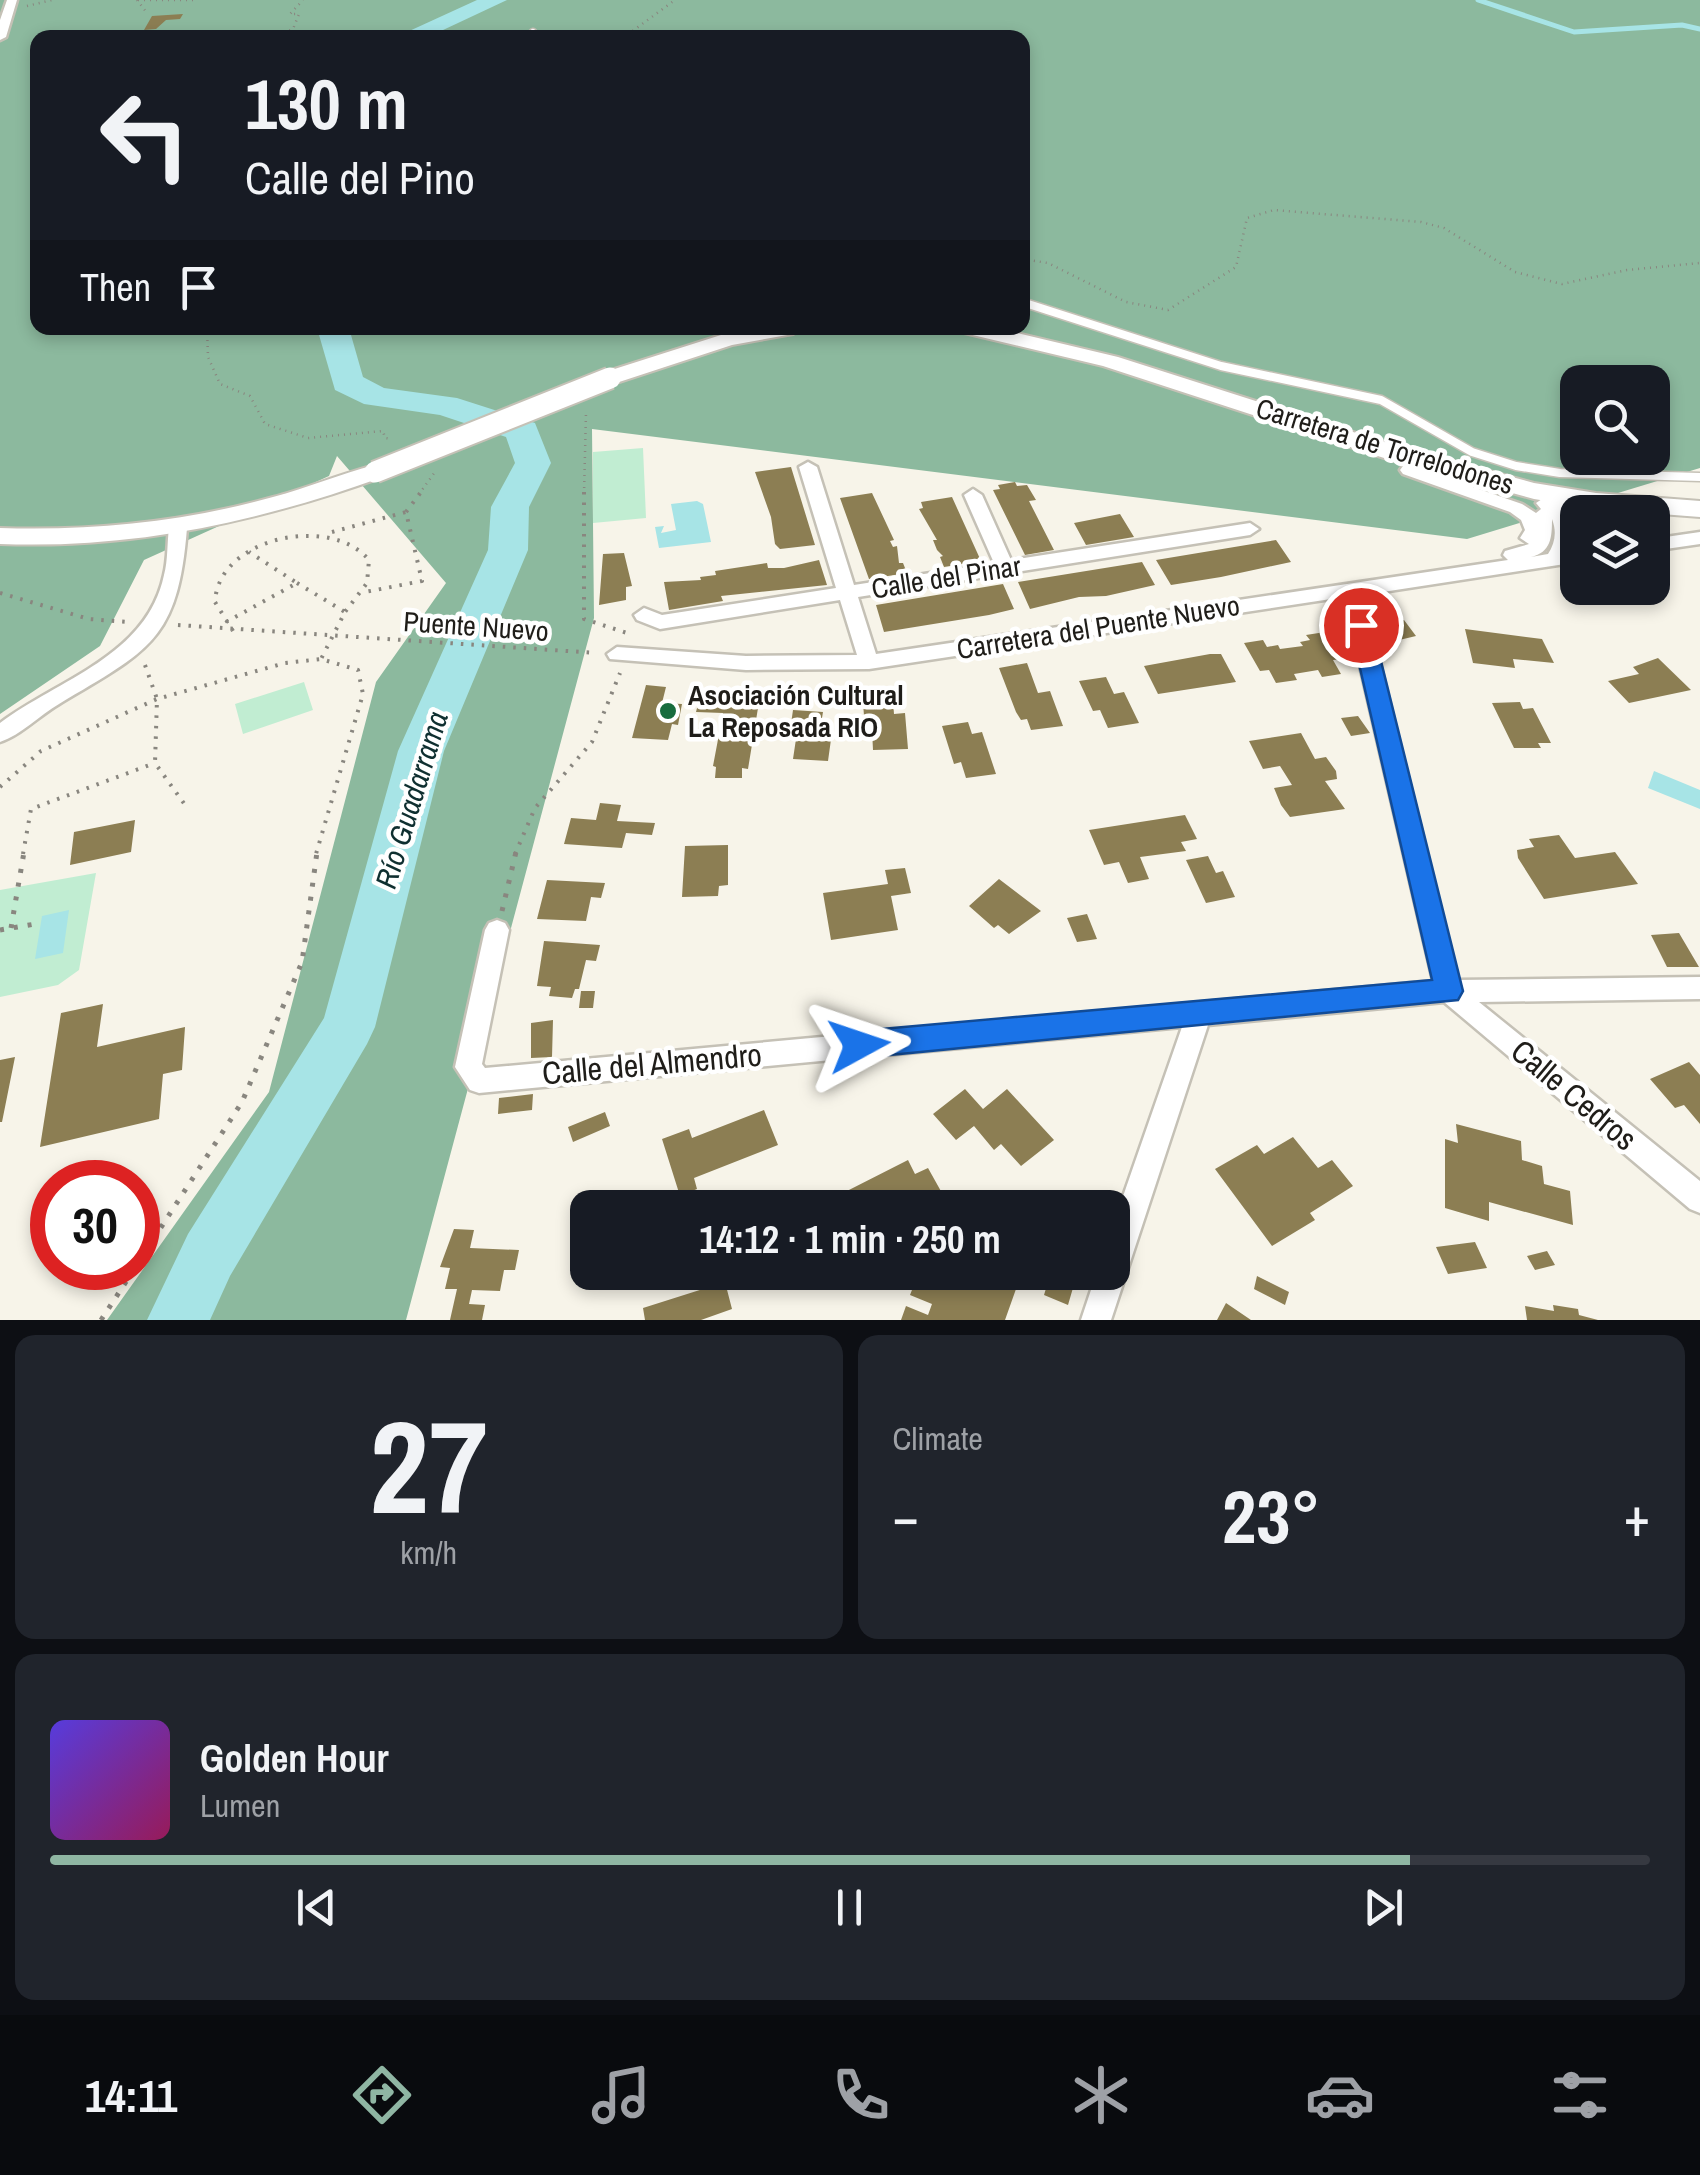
<!DOCTYPE html>
<html lang="en">
<head>
<meta charset="utf-8">
<style>
  :root { --surface:#171b24; --page:#20242c; --text:#f1f3f6; --muted:#9ea1a6; --line:#363941; --accent:#8fb6a3 }
  body { margin:0; font-family:"Archivo Narrow",sans-serif; background:var(--page); color:var(--text); height:100vh; display:flex; flex-direction:column; font-size:38px; white-space:nowrap }
  * { box-sizing:border-box; margin:0 }
  p { font-size:32px; color:var(--muted) }
  .icon { flex:none; width:55px; height:55px; fill:none; stroke:currentColor; stroke-width:2; stroke-linecap:round; stroke-linejoin:round }
  .map { position:relative; height:1320px; overflow:hidden }
  .drawer { display:flex; flex-direction:column; gap:15px; padding:15px; background:#0d0f14; flex:1 }
  .drawer>* { flex:none }
  .top-card { position:absolute; left:30px; top:30px; width:1000px; height:305px; border-radius:20px; box-shadow:0 5px 15px #0003; background:#171b24; color:var(--text); overflow:hidden }
  .fabs { position:absolute; left:1560px; top:365px; display:grid; gap:20px }
  .fabs a { display:grid; place-items:center; width:110px; height:110px; border-radius:20px; background:var(--surface); box-shadow:0 5px 15px #0003; font-size:50px }
  .speed { position:absolute; left:30px; top:1160px; display:flex; gap:20px; font-size:50px; font-weight:700; text-align:center }
  .speed>* { display:grid; place-content:center; width:130px; height:130px; border-radius:50%; background:var(--surface); box-shadow:0 5px 15px #0003; line-height:1 }
  .speed .limit { border:15px solid #d22; background:#fff; color:#111 }
  .pin { position:absolute; display:grid; place-items:center; width:85px; height:85px; color:#fff; margin:-42px; border:5px solid #fff; border-radius:50%; box-shadow:0 2px 10px #0007 }
  .me { position:absolute; width:110px; margin:-55px; rotate:85deg; stroke-linejoin:round; filter:drop-shadow(0 0 8px #0008) }
  .turn { display:flex; align-items:center; gap:35px; height:210px; padding:0 50px; font-size:45px }
  .turn .icon { width:130px; height:130px; stroke-width:2.5 }
  .turn b { display:block; font-size:70px; line-height:85px }
  .then { display:flex; align-items:center; height:95px; padding:0 50px; background:#0003; gap:20px; font-size:38px }
  .big { font-size:75px; font-weight:700; line-height:1.1 }
  .drawer .widget { flex:1; display:flex; flex-direction:column; justify-content:center; gap:15px; min-width:0; padding:0 35px; border-radius:20px; background:var(--page) }
  .drawer .dial { align-items:center; gap:0 }
  .dial b { font-size:130px; line-height:1 }
  .song { display:flex; align-items:center; gap:30px }
  .cover { width:120px; height:120px; border-radius:15px; background:linear-gradient(135deg,hsl(250 70% 55%),hsl(330 70% 35%)) }
  .played { height:10px; border-radius:5px; background:linear-gradient(90deg,var(--accent) 85%,var(--line) 85%) }
  .keys { display:flex; justify-content:space-around; direction:ltr }
  .heat { display:flex; justify-content:space-between; align-items:center; font-size:55px; direction:ltr }
  .drawer .tiles { flex:1; display:grid; gap:15px; grid-template-columns:1fr 1fr }
  .widget:last-child { grid-column:span 2 }
  .trip { position:absolute; left:570px; top:1190px; width:560px; height:100px; border-radius:20px; background:var(--surface); box-shadow:0 5px 15px #0003; font-weight:700; line-height:100px; text-align:center }
  .tabs { display:flex; height:160px; justify-content:space-around; align-items:center; background:#090b0e; color:var(--muted) }
  .tabs .icon { width:70px; height:70px }
  .tabs .current { color:var(--accent) }
  .tabs b { font-size:45px; color:var(--text) }
  .map>svg:first-child { display:block }
  .green { fill:#c1edd2 }
  .forest { fill:#8cb99e; fill-rule:evenodd }
  .water { fill:#a7e4e6 }
  .lines { fill:none; stroke-linecap:round; stroke-linejoin:round }
  .stream { stroke:#a7e4e6; stroke-width:5 }
  .river { fill:#a7e4e6; fill-rule:evenodd }
  .building { fill:#8c7e53 }
  .service-far1-casing { stroke:#c5c1b6; stroke-width:9 }
  .service-casing { stroke:#c5c1b6; stroke-width:11 }
  .minor-casing { stroke:#c5c1b6; stroke-width:5 }
  .secondary-casing { stroke:#c5c1b6; stroke-width:4 }
  .path-far2 { stroke:#89867f; stroke-width:2.5; stroke-dasharray:1 5; stroke-linecap:butt }
  .path-far1 { stroke:#89867f; stroke-width:4; stroke-dasharray:2.5 8; stroke-linecap:butt }
  .path { stroke:#89867f; stroke-width:5; stroke-dasharray:4 10; stroke-linecap:butt }
  .service-far1 { stroke:#fff; stroke-width:6 }
  .service { stroke:#fff; stroke-width:8 }
  .minor { fill:#fff; fill-rule:evenodd }
  .secondary { fill:#fff; fill-rule:evenodd }
  .secondary-bridge-casing { stroke:#c5c1b6; stroke-width:25; stroke-linecap:butt }
  .secondary-bridge { stroke:#fff; stroke-width:21 }
  .route { fill:#1a73e8; stroke:#114b97; stroke-width:2.5 }
  .poi-dot { fill:#176c3e; stroke:#fff; stroke-width:4 }
  .labels { text-anchor:middle; stroke-width:9; stroke-linejoin:round; paint-order:stroke }
  .street-label { font-size:28px; fill:#1f1d19; stroke:#fff }
  .poi-label { font-size:28px; font-weight:bold; fill:#1f1d19; stroke:#fff; text-anchor:start }
  .water-label { font-size:30px; font-style:italic; fill:#0f2f30; stroke:#fff }
  .near-street-label { font-size:32px; fill:#1f1d19; stroke:#fff }
</style>
</head>
<body>
<div class="map">
<svg width="1700" height="1320" viewBox="0 0 1700 1320">
  <rect width="100%" height="100%" fill="#f7f4e9"/>
  <path class="green" d="M643,448L646,518L593,523V452Z
    M304,682L313,710L243,734L235,704Z
    M96,873L79,970L58,985L0,997V890Z"/>
  <path class="forest" d="M0,0H1700V468L1467,539L592,429L594,618L406,1320H107L269,1092L376,682L446,583L337,456L329,476L144,560L100,646L0,714ZM38,38H1022V328H38ZM1578,382H1652V458H1578Z"/>
  <path class="water" d="M697,501L703,504L711,542L659,548L655,527L664,526L661,533L676,530L671,504Z
    M1654,771L1700,790V809L1648,788Z
    M69,910L63,953L35,959L42,916Z"/>
  <g class="lines">
    <path class="stream" d="M1478,0L1574,32L1682,25L1700,29"/>
    <path class="river" d="M477,0H507L426,38H394Z
      M317,328H349L363,377L384,388L457,398L535,423L551,463L529,507L528,550L444,751L375,1027L367,1044L230,1276L210,1320H147L188,1234L324,1018L398,751L488,550L491,507L515,463L506,437L440,415L364,404L335,390Z"/>
  </g>
  <path class="building" d="M183,14L180,19L166,20L156,29L144,30L152,16Z
    M791,467L815,545L780,549L775,544L771,517L755,472Z
    M1015,482L1017,486L1027,485L1036,500L1029,501L1054,550L1025,555L993,490L1000,489L998,485Z
    M872,493L894,540L890,541L893,547L897,546L899,563H903L907,573L869,579L840,498Z
    M952,497L981,561L944,567L940,557L943,556L937,550L933,540H937L919,509L923,508L921,502Z
    M1120,514L1134,537L1086,545L1074,523Z
    M1276,540L1291,562L1221,577L1171,585L1156,560Z
    M624,553L632,586L626,587V600L599,605L603,554Z
    M819,560L827,585L721,596L723,601L669,610L664,582L701,580L700,577L716,575L715,571L767,563L768,568H784Z
    M1142,562L1155,585L1106,596L1079,597L1030,609L1018,582Z
    M1003,584L1014,609L989,615L884,632L876,605Z
    M1404,620L1416,636L1395,641L1382,625Z
    M1465,629L1542,639L1554,663L1513,659L1515,668L1473,663Z
    M1325,632L1342,659L1333,660L1341,674L1322,677L1318,670L1294,674L1297,680L1276,683L1269,670L1260,671L1244,643L1263,640L1267,647L1278,645L1280,649L1303,646L1300,642L1310,640L1306,635Z
    M1210,654H1221L1236,682L1158,694L1144,666Z
    M1658,658L1691,690L1629,703L1608,681L1639,674L1633,667Z
    M1027,663L1038,693L1050,691L1063,726L1031,730L1027,719L1021,720L1016,712L999,668Z
    M1106,677L1114,694L1124,692L1139,723L1108,728L1100,710L1093,711L1079,681Z
    M646,685L666,687L662,703L682,704L678,725L672,724L668,740L632,738Z
    M699,700H725V706L747,704V708H758L748,769L742,768V778H715L716,767L713,766L723,713L696,712Z
    M893,701L894,714L905,713L908,749L873,750L872,730H865L863,702Z
    M1520,702L1523,709L1533,708L1551,743H1538L1541,748H1514L1492,703Z
    M793,710L823,712L821,724L833,725L828,761L793,759L796,739L789,738Z
    M1358,716L1370,733L1351,736L1341,718Z
    M968,722L972,734L982,732L996,774L966,778L961,762L954,764L942,726Z
    M1301,733L1315,759L1326,757L1336,771L1337,779L1325,781L1345,809L1290,817L1281,805L1274,788L1292,785L1280,766L1263,769L1249,741Z
    M600,803L621,805L617,821L655,823L652,835L626,833L622,848L564,844L571,818L596,820Z
    M1185,815L1197,839L1181,842L1186,851L1140,857L1149,879L1128,883L1119,862L1104,865L1089,830Z
    M135,820L131,852L70,865L74,832Z
    M1559,835L1575,858L1615,852L1638,884L1544,899L1518,858L1517,850L1534,847L1529,839Z
    M728,845V885L719,886L718,896L682,897L685,846Z
    M1208,856L1216,873L1223,871L1235,897L1206,903L1186,860Z
    M905,868L911,893L891,896L898,930L831,940L823,893L888,884L885,870Z
    M999,879L1041,911L1009,934L998,925L994,928L969,906Z
    M547,880L605,883L601,898L591,897L586,921L537,919Z
    M1087,914L1097,939L1077,942L1067,918Z
    M1679,933L1699,967H1667L1651,935Z
    M544,941L600,945L596,961L586,960L579,989H575L572,998L549,996L551,987L537,986Z
    M581,991H595L593,1008H579Z
    M103,1004L97,1047L185,1027L182,1070L163,1074L159,1119L40,1147L61,1013Z
    M553,1020L552,1057L531,1058V1023Z
    M15,1057L2,1122H0V1060Z
    M1689,1062L1700,1075V1124L1684,1105L1675,1108L1650,1079Z
    M965,1089L983,1109L1007,1089L1054,1140L1021,1166L1001,1144L994,1150L974,1126L956,1140L933,1114Z
    M533,1094L532,1110L498,1114L499,1098Z
    M764,1110L778,1145L694,1178L697,1189L680,1196L662,1139L689,1129L692,1138Z
    M605,1112L610,1126L573,1142L568,1127Z
    M1456,1124L1521,1141L1522,1160L1542,1166L1544,1184L1570,1191L1573,1225L1489,1202V1221L1445,1208V1139L1458,1143Z
    M1293,1137L1318,1168L1332,1160L1353,1186L1310,1213L1315,1220L1272,1246L1215,1169L1257,1145L1264,1154Z
    M908,1160L915,1174L928,1168L947,1202L937,1208H922L918,1200L904,1208H850L843,1193Z
    M454,1229L474,1230L470,1248L519,1250L515,1270H504L500,1291L472,1290L469,1304L485,1305L482,1320H450L457,1289H445L450,1268L440,1267Z
    M1475,1242L1487,1268L1448,1274L1436,1247Z
    M1547,1251L1555,1265L1535,1270L1527,1256Z
    M919,1272H980L1016,1289L1005,1320H901L906,1306L928,1315L932,1304L910,1295Z
    M1051,1272L1075,1281L1068,1305L1044,1295Z
    M1257,1276L1289,1292L1285,1305L1254,1289Z
    M725,1282L732,1309L701,1320H645L643,1308Z
    M1226,1303L1251,1320H1217Z
    M1553,1305L1578,1309L1579,1315L1598,1320H1527L1525,1306L1554,1311Z"/>
  <g class="lines">
    <g class="service-far1-casing">
      <path id="service-far1" d="M528,38L533,32"/>
    </g>
    <g class="service-casing">
      <path id="service" d="M1022,302L1221,366L1381,400L1472,452L1516,466L1560,473L1700,477"/>
    </g>
    <g class="minor-casing">
      <path id="minor" d="M7,0H17L6,37L0,40V20Z
        M808,462L817,467L854,585L994,563L964,495L973,489L982,495L1011,560L1250,523L1259,529L1250,535L858,597L876,654L1508,560L1503,555L1505,551L1529,544L1520,538L1525,530L1521,520L1510,512L1403,474L1400,470L1403,466L1409,465L1522,504L1536,513L1541,509L1536,503L1545,497L1556,502L1612,505L1613,512L1567,514L1573,529L1568,551L1578,550V562L1363,595L1458,980L1700,977V999L1479,1002L1700,1181V1213L1690,1209L1444,1002L1208,1025L1111,1320H1081L1097,1272H1112V1228L1182,1027L479,1093L470,1090L455,1067L485,930L489,923L497,920L505,923L509,930L482,1064L485,1068L1433,981L1344,597L869,669L746,670L610,659L607,654L617,647L746,656L857,655L840,600L660,629L637,620L634,615L644,608L662,615L836,588L799,467ZM1552,519C1557,532 1555,543 1548,554L1531,557C1551,552 1552,538 1552,519Z
        M178,522L187,528C178,641 149,650 59,704C40,715 21,735 0,742V723C59,679 147,656 164,575C168,560 167,543 169,528Z
        M1700,532V544L1652,551V539Z"/>
    </g>
    <g class="secondary-casing">
      <path id="secondary" d="M759,328H803L793,334L732,345L610,385L599,378L602,373L721,335Z
        M957,328H996L1118,357L1400,447L1534,483L1596,493L1700,501V517L1596,509L1534,499L1384,458L1103,366L960,332Z
        M375,465L383,467L387,472L383,477C258,522 134,549 0,544V528C93,531 183,522 273,497C307,488 340,474 375,465Z"/>
    </g>
    <path class="path-far2" d="M137,0L147,13
      M138,0H196
      M27,6L52,0
      M273,38L293,29L299,14H290L303,0
      M623,38L675,0
      M1022,259L1048,263L1126,302L1168,310L1236,267L1247,218L1274,210L1421,222L1444,228L1515,272L1562,284L1627,270L1700,263
      M207,328L208,357L220,384L250,396L265,424L308,438L383,431L385,438L392,439
      M419,494L435,472
      M584,494L586,413"/>
    <path class="path-far1" d="M584,492V619L630,634
      M406,512L421,492
      M332,532L406,512L422,581L365,592
      M297,583L345,612L321,659
      M0,593L89,619L128,622
      M226,622L297,583L249,552
      M178,625L597,653
      M233,631L215,602C218,537 331,514 369,560L367,583L345,612
      M145,665L157,699L155,763L188,809
      M0,787L41,751L157,699L285,663L321,659L358,670L363,694L316,854
      M23,854L31,809L155,763
      M515,854L535,808L592,742L620,673"/>
    <path class="path" d="M502,911L516,852
      M11,928L24,852
      M0,930L35,924
      M138,1263L242,1102L302,962L317,852
      M101,1320L135,1268"/>
    <use href="#service-far1" class="service-far1"/>
    <use href="#service" class="service"/>
    <use href="#minor" class="minor"/>
    <use href="#secondary" class="secondary"/>
    <g class="secondary-bridge-casing">
      <path id="secondary-bridge" d="M375,472L610,378"/>
    </g>
    <use href="#secondary-bridge" class="secondary-bridge"/>
  </g>
  <path class="route" d="M1361,617L1372,625L1463,991L1458,1000L859,1058L848,1054L844,1045L848,1035L859,1031L1432,980L1350,625Z"/>
  <circle class="poi-dot" cx="668" cy="711" r="10"/>
  <g class="labels">
    <g class="street-label">
      <text transform="translate(1385 446) rotate(17)" y="10">Carretera de Torrelodones</text>
      <text transform="translate(946 577) rotate(-9)" y="10">Calle del Pinar</text>
      <text transform="translate(476 626) rotate(4)" y="10">Puente Nuevo</text>
      <text transform="translate(1098 627) rotate(-9)" y="10">Carretera del Puente Nuevo</text>
    </g>
    <g class="poi-label">
      <text x="688" y="705">Asociación Cultural<tspan x="688" dy="32">La Reposada RIO</tspan></text>
    </g>
    <g class="water-label">
      <text transform="translate(412 800) rotate(-73)" y="10">Río Guadarrama</text>
    </g>
    <g class="near-street-label">
      <text transform="translate(652 1064) rotate(-5)" y="11">Calle del Almendro</text>
      <text transform="translate(1574 1095) rotate(40)" y="11">Calle Cedros</text>
    </g>
  </g>
</svg>
<div class="fabs">
<a><svg class="icon" aria-label="search" viewBox="0 0 24 24"><circle cx="10" cy="10" r="6"/><path d="M15 15l6 6"/></svg></a>
<a><svg class="icon" aria-label="layers" viewBox="0 0 24 24"><path d="M12 4l9 5-9 5-9-5zM3 14l9 5 9-5"/></svg></a>
</div>
<div class="speed"><div class="limit">30</div></div>
<div class="pin" style="left:1361px;top:625px;background:#d93025"><svg class="icon" aria-label="arrive" viewBox="0 0 24 24"><path d="M6 21V4h12l-3 4 3 4H6"/></svg></div>
<svg class="me" style="left:859px;top:1045px" viewBox="-20 -20 40 40"><path d="M0-17L14 15 0 8-14 15z" fill="#1a73e8" stroke="#fff" stroke-width="4"/></svg>
<div class="trip">14:12 · 1 min · 250 m</div>
<div class="top-card">
<div class="turn"><svg class="icon" aria-label="left" viewBox="0 0 24 24"><path d="M17 20v-9H6M10 6l-5 5 5 5"/></svg><div><b>130 m</b>Calle del Pino</div></div>
<div class="then">Then<svg class="icon" aria-label="arrive" viewBox="0 0 24 24"><path d="M6 21V4h12l-3 4 3 4H6"/></svg></div>
</div>
</div>
<section class="drawer">
<div class="tiles">
<div class="widget dial"><b>27</b><p>km/h</p></div>
<div class="widget"><p>Climate</p>
<div class="heat"><a>−</a><b class="big">23°</b><a>+</a></div>
</div>
<div class="widget">
<div class="song"><i class="cover"></i><div><b>Golden Hour</b><p>Lumen</p></div></div>
<div class="played"></div>
<div class="keys"><svg class="icon" aria-label="previous" viewBox="0 0 24 24"><path d="M18 5L8 12l10 7zM5 5v14"/></svg><svg class="icon" aria-label="pause" viewBox="0 0 24 24"><path d="M8 5v14M16 5v14"/></svg><svg class="icon" aria-label="next" viewBox="0 0 24 24"><path d="M6 5l10 7-10 7zM19 5v14"/></svg></div>
</div>
</div>
</section>
<nav class="tabs">
<b>14:11</b>
<svg class="icon current" aria-label="directions" viewBox="0 0 24 24"><path d="M12 3l9 9-9 9-9-9zM9 14v-3h6M13 9l2 2-2 2"/></svg>
<svg class="icon" aria-label="music" viewBox="0 0 24 24"><path d="M9 18V5l10-2v13"/><circle cx="6" cy="18" r="3"/><circle cx="16" cy="16" r="3"/></svg>
<svg class="icon" aria-label="phone" viewBox="0 0 24 24"><path d="M5 4h4l2 5-3 2q2 4 5 5l2-3 5 2v4C11 20 4 13 5 4z"/></svg>
<svg class="icon" aria-label="climate" viewBox="0 0 24 24"><path d="M12 3v18M4 7l16 10M4 17L20 7"/></svg>
<svg class="icon" aria-label="car" viewBox="0 0 24 24"><path d="M5 17H2v-5l4-1 3-4h7l3 4 3 1v5h-3M9 17h6M6 11h13"/><circle cx="7" cy="17" r="2"/><circle cx="17" cy="17" r="2"/></svg>
<svg class="icon" aria-label="filters" viewBox="0 0 24 24"><path d="M4 7h16M4 17h16"/><circle cx="9" cy="7" r="2"/><circle cx="15" cy="17" r="2"/></svg>
</nav>
</body>
</html>
